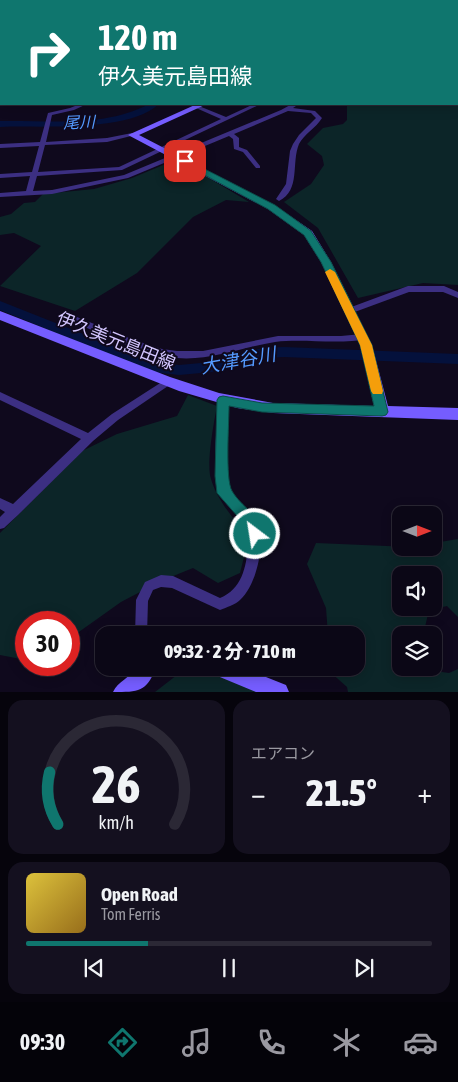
<!DOCTYPE html>
<html lang="ja">
<head>
<meta charset="utf-8">
<style>
  :root { --surface:#0b0716; --page:#14101f; --text:#f1f3f6; --muted:#9a99a1; --line:#2b2835; --accent:#0f766e }
  body { margin:0; font-family:"Asap Condensed","Noto Sans JP",sans-serif; background:var(--page); color:var(--text); height:100vh; display:flex; flex-direction:column; font-size:19px; white-space:nowrap }
  * { box-sizing:border-box; margin:0 }
  p { font-size:16px; color:var(--muted) }
  .icon { flex:none; width:28px; height:28px; fill:none; stroke:currentColor; stroke-width:2; stroke-linecap:round; stroke-linejoin:round }
  .map { position:relative; height:692px; overflow:hidden }
  .side { display:flex; flex-direction:column; gap:8px; padding:8px; background:#06040c; flex:1 }
  .side>* { flex:none }
  .hud { position:absolute; left:0px; top:0px; width:459px; height:105px; box-shadow:0 2px 12px #0003,0 0 0 1px var(--line); background:#0f766e; color:#fff; overflow:hidden }
  .needle { width:32px; rotate:90deg }
  .controls { position:absolute; left:392px; top:506px; display:grid; gap:10px }
  .controls a { display:grid; place-items:center; width:50px; height:50px; border-radius:10px; background:var(--surface); box-shadow:0 2px 12px #0003,0 0 0 1px var(--line); font-size:25px }
  .speed { position:absolute; left:15px; top:611px; display:flex; gap:10px; font-size:25px; font-weight:700; text-align:center }
  .speed>* { display:grid; place-content:center; width:65px; height:65px; border-radius:50%; background:var(--surface); box-shadow:0 2px 12px #0003,0 0 0 1px var(--line); line-height:1 }
  .speed .limit { border:8px solid #d22; background:#fff; color:#111 }
  .pin { position:absolute; display:grid; place-items:center; width:42px; height:42px; color:#fff; margin:-21px; border-radius:10px; box-shadow:0 2px 8px #0006 }
  .me { position:absolute; width:55px; margin:-28px; rotate:329deg; stroke-linejoin:round; filter:drop-shadow(0 0 4px #0008) }
  .turn { display:flex; align-items:center; gap:18px; height:105px; padding:0 15px; font-size:22px }
  .turn .icon { width:65px; height:65px; stroke-width:2.5 }
  .turn b { display:block; font-size:35px; line-height:42px }
  .big { font-size:38px; font-weight:800; line-height:1.1 }
  .side .card { flex:1; display:flex; flex-direction:column; justify-content:center; gap:8px; min-width:0; padding:0 18px; border-radius:15px; background:var(--page) }
  .side .dial { align-items:center; gap:0 }
  .dial svg { height:130px; overflow:visible; fill:none; stroke:var(--line); stroke-width:7; stroke-linecap:round; text-anchor:middle }
  .dial text { fill:var(--text); stroke:none }
  .song { display:flex; align-items:center; gap:15px }
  .cover { width:60px; height:60px; border-radius:8px; background:linear-gradient(135deg,hsl(50 70% 55%),hsl(40 70% 35%)) }
  .played { height:5px; border-radius:2px; background:linear-gradient(90deg,var(--accent) 30%,var(--line) 30%) }
  .keys { display:flex; justify-content:space-around; direction:ltr }
  .heat { display:flex; justify-content:space-between; align-items:center; font-size:28px; direction:ltr }
  .side .tiles { flex:1; display:grid; gap:8px; grid-template-columns:1fr 1fr }
  .card:last-child { grid-column:span 2 }
  .trip { position:absolute; left:95px; top:626px; width:270px; height:50px; border-radius:15px; background:var(--surface); box-shadow:0 2px 12px #0003,0 0 0 1px var(--line); font-weight:800; line-height:50px; text-align:center }
  .dock { display:flex; height:80px; justify-content:space-around; align-items:center; background:#040309; color:var(--muted) }
  .dock .icon { width:35px; height:35px }
  .dock .current { color:var(--accent) }
  .dock b { font-size:22px; color:var(--text) }
  .map>svg:first-child { display:block }
  .green { fill:#0c2528; fill-rule:evenodd }
  .lines { fill:none; stroke-linecap:round; stroke-linejoin:round }
  .river { fill:#04113c; fill-rule:evenodd }
  .street { fill:#3c2f82; fill-rule:evenodd }
  .secondary { fill:#755dff; fill-rule:evenodd }
  .route { fill:#0f766e; stroke:#0a4d48 }
  .slow { fill:#f59e0b }
  .labels { text-anchor:middle; stroke-width:4; stroke-linejoin:round; paint-order:stroke }
  .far-water-label { font-size:16px; font-style:italic; fill:#549aff; stroke:#0f091d }
  .street-label { font-size:18px; fill:#d3c6ff; stroke:#0f091d }
  .water-label { font-size:19px; font-style:italic; fill:#549aff; stroke:#0f091d }
</style>
</head>
<body>
<div class="map">
<svg width="458" height="692" viewBox="0 0 458 692">
  <rect width="100%" height="100%" fill="#0f091d"/>
  <path class="green" d="M82,0H397L81,1Z
    M458,73V285L423,283L358,298L318,228L284,202L311,184L324,165L322,156L307,144L323,128L343,124L347,120V104H458Z
    M176,162L184,163L249,202L226,200L193,217L137,273L75,311L0,286L41,246L14,233L0,235V217L11,214L24,203L35,202L43,194L94,189L132,178L168,163Z
    M188,395L217,406C214,422 206,464 211,479C218,502 234,519 249,537L240,573L218,583L193,568L161,581L121,602L69,639V622H26V660L0,655V533L82,451L117,434L177,416Z
    M458,539V617L447,606L429,610L425,627L419,635H401V668H433L435,671L449,673L458,669V692H348L347,687L329,671V668H356V635H328L326,608L307,564L316,543L434,548V543ZM401,575H434V608H401Z
    M186,668L278,692H155Z"/>
  <g class="lines">
    <path class="river" d="M149,104H159C128,133 41,125 0,127V121C49,120 104,128 149,104Z
      M0,301L154,362L179,365L212,362L262,348L284,347L458,354V364L284,357L262,358L212,372L179,375L152,372L0,310Z"/>
    <path class="street" d="M0,38H1V40H0Z
      M80,104H87L74,110L52,115L46,142L107,138L132,133L135,135L107,142L45,145L38,172L119,167L221,119L187,104H194L226,117L254,104H261L122,170L37,176L33,191L52,190L124,175L281,110L292,104H299L293,108L315,111L322,118C316,128 304,134 299,144C291,163 301,190 279,201L276,199L286,184L290,151L293,144L299,135L316,118L311,113L288,111L234,134L239,138V147L247,150L260,166V168H256L243,152L234,149L233,139L229,136L128,178L52,194L0,197V193L26,191L30,176L0,178V174L32,172L39,146L0,148V144L40,142L48,113L70,108Z
      M408,286H444L458,292V298L443,292H409L352,313L349,314L345,311L346,309Z
      M72,315L134,340L162,349L177,351H203L278,336H341L362,334L366,337L362,340L352,341C326,343 300,339 275,342C243,347 210,361 177,358C139,354 104,335 69,320L68,318L69,316Z
      M168,378L171,380L173,382L171,384L118,420L93,441L18,515L4,528L0,529V517L5,512L0,509V498L13,504L81,439L0,400V392L88,433L112,414Z
      M223,396L226,397L228,400C227,424 222,467 229,488C233,502 249,508 256,520C267,540 257,585 240,600C235,605 227,607 220,610L172,588L161,587L153,590L148,601L147,635H135L136,600L145,582L161,575L173,576L220,598C242,589 246,567 248,547C249,541 250,534 248,528C241,510 220,507 217,485C213,457 217,428 218,400L220,397Z"/>
    <path class="secondary" d="M197,104H207L139,135L274,205L312,231L331,262L372,345L388,406L458,408V420L273,413L237,408L179,391L0,320V311L170,377L219,393L273,403L374,406L360,345L321,262L304,235L268,209L128,135Z
      M136,668H156C146,692 139,692 113,692C118,681 130,678 136,668Z
      M213,668H243L286,685L289,692H256L215,675Z"/>
  </g>
  <path class="route" d="M182,160H187L275,205L311,231L331,262L372,345L388,412L386,415L382,416L262,412L229,406C229,423 225,479 232,491C243,509 256,510 262,534L260,539L255,541L250,539L246,526L217,493L215,476L217,400L219,397L223,396L262,403L374,406L360,345L321,262L304,235L268,209L182,163Z"/>
  <path class="slow" d="M330,269L335,272L372,345L383,391L382,394H373L371,391L360,345L325,272Z"/>
  <g class="labels">
    <g class="far-water-label">
      <text transform="translate(79 122) rotate(-2)" y="6">尾川</text>
    </g>
    <g class="street-label">
      <text transform="translate(116 341) rotate(22)" y="6">伊久美元島田線</text>
    </g>
    <g class="water-label">
      <text transform="translate(238 360) rotate(-10)" y="7">大津谷川</text>
    </g>
  </g>
</svg>
<div class="controls">
<a><svg class="needle" viewBox="-14 -14 28 28"><path d="M0-13l5 13h-10z" fill="#e53935"/><path d="M0 13l5-13h-10z" fill="#9a99a1"/></svg></a>
<a><svg class="icon" aria-label="sound" viewBox="0 0 24 24"><path d="M4 9h4l5-4v14l-5-4H4zM17 9q2 3 0 6"/></svg></a>
<a><svg class="icon" aria-label="layers" viewBox="0 0 24 24"><path d="M12 4l9 5-9 5-9-5zM3 14l9 5 9-5"/></svg></a>
</div>
<div class="speed"><div class="limit">30</div></div>
<div class="pin" style="left:185px;top:161px;background:#d93025"><svg class="icon" aria-label="arrive" viewBox="0 0 24 24"><path d="M6 21V4h12l-3 4 3 4H6"/></svg></div>
<svg class="me" style="left:255px;top:534px" viewBox="-20 -20 40 40"><circle r="17" fill="#0f766e" stroke="#fff" stroke-width="3"/><path d="M0-11L8 9 0 5-8 9z" fill="#fff"/></svg>
<div class="trip">09:32 · 2 分 · 710 m</div>
<div class="hud">
<div class="turn"><svg class="icon" aria-label="right" viewBox="0 0 24 24"><path d="M7 20v-9h11M14 6l5 5-5 5"/></svg><div><b>120 m</b>伊久美元島田線</div></div>
</div>
</div>
<section class="side">
<div class="tiles">
<div class="card dial"><svg viewBox="0 0 100 80">
<path d="M14 69A42 42 0 1 1 86 69"/>
<path d="M14 69A42 42 0 0 1 9 37" stroke="#0f766e"/>
<text x="50" y="56" font-size="32" font-weight="700">26</text>
<text x="50" y="72" font-size="11">km/h</text>
</svg></div>
<div class="card"><p>エアコン</p>
<div class="heat"><a>−</a><b class="big">21.5°</b><a>+</a></div>
</div>
<div class="card">
<div class="song"><i class="cover"></i><div><b>Open Road</b><p>Tom Ferris</p></div></div>
<div class="played"></div>
<div class="keys"><svg class="icon" aria-label="previous" viewBox="0 0 24 24"><path d="M18 5L8 12l10 7zM5 5v14"/></svg><svg class="icon" aria-label="pause" viewBox="0 0 24 24"><path d="M8 5v14M16 5v14"/></svg><svg class="icon" aria-label="next" viewBox="0 0 24 24"><path d="M6 5l10 7-10 7zM19 5v14"/></svg></div>
</div>
</div>
</section>
<nav class="dock">
<b>09:30</b>
<svg class="icon current" aria-label="directions" viewBox="0 0 24 24"><path d="M12 3l9 9-9 9-9-9zM9 14v-3h6M13 9l2 2-2 2"/></svg>
<svg class="icon" aria-label="music" viewBox="0 0 24 24"><path d="M9 18V5l10-2v13"/><circle cx="6" cy="18" r="3"/><circle cx="16" cy="16" r="3"/></svg>
<svg class="icon" aria-label="phone" viewBox="0 0 24 24"><path d="M5 4h4l2 5-3 2q2 4 5 5l2-3 5 2v4C11 20 4 13 5 4z"/></svg>
<svg class="icon" aria-label="climate" viewBox="0 0 24 24"><path d="M12 3v18M4 7l16 10M4 17L20 7"/></svg>
<svg class="icon" aria-label="car" viewBox="0 0 24 24"><path d="M5 17H2v-5l4-1 3-4h7l3 4 3 1v5h-3M9 17h6M6 11h13"/><circle cx="7" cy="17" r="2"/><circle cx="17" cy="17" r="2"/></svg>
</nav>
</body>
</html>
